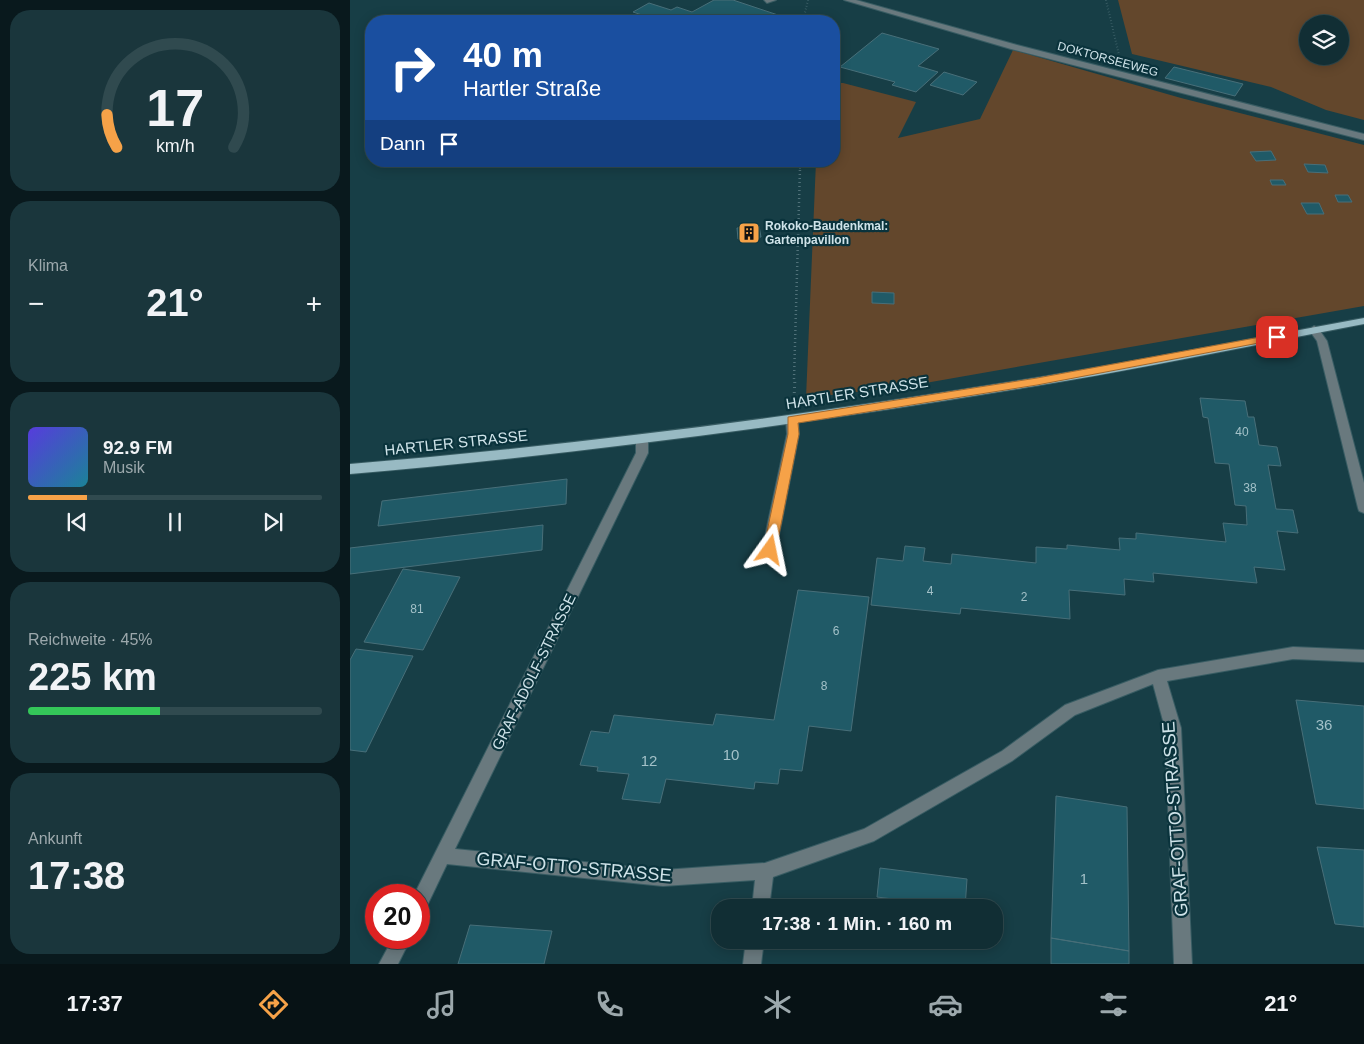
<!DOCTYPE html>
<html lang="de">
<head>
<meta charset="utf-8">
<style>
  :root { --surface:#112e34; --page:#1a363c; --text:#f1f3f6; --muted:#9ca8ac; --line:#304a4f; --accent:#f6a248 }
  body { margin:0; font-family:Arial,sans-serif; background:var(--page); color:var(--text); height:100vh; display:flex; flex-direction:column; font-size:19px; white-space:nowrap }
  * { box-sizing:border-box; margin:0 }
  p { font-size:16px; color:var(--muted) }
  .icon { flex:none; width:28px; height:28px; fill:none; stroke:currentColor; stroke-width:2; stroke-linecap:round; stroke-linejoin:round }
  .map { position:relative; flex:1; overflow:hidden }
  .details { display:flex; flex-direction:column; gap:10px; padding:10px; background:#09191d; width:350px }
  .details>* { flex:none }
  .guide { position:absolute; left:15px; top:15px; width:475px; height:152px; border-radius:20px; box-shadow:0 2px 12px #0003,0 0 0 1px var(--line); background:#1a4fa0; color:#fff; overflow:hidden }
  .buttons { position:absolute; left:949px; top:15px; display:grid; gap:10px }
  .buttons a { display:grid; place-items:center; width:50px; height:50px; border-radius:50%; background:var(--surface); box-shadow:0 2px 12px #0003,0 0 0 1px var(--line); font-size:25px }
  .speed { position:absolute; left:15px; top:884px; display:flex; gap:10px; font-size:25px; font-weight:700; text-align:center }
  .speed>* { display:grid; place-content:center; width:65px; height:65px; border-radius:50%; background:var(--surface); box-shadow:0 2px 12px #0003,0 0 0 1px var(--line); line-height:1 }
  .speed .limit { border:8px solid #d22; background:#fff; color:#111 }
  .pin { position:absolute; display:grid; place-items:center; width:42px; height:42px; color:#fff; margin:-21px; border-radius:10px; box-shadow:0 2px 8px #0006 }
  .me { position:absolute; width:55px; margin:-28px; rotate:12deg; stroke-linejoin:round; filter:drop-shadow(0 0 4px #0008) }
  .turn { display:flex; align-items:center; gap:18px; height:105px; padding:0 15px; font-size:22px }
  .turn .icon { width:65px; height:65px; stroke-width:2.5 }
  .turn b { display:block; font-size:35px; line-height:42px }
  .then { display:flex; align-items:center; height:48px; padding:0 15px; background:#0003; gap:10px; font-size:19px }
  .big { font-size:38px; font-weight:600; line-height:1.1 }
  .details .widget { flex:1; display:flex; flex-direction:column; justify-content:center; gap:8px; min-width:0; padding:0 18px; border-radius:20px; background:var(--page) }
  .details .dial { align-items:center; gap:0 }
  .dial svg { height:130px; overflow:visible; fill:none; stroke:var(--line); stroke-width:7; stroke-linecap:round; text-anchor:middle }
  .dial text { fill:var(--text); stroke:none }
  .song { display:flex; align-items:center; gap:15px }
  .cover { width:60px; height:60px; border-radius:8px; background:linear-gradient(135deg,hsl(250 70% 55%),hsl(190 70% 35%)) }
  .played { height:5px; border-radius:2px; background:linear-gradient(90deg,var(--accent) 20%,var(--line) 20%) }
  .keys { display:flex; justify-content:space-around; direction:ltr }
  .heat { display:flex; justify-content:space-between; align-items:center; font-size:28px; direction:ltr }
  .charge { height:8px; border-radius:4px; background:linear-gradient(90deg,#34c759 45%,var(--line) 0) }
  .trip { position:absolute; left:361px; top:899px; width:292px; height:50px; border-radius:20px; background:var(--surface); box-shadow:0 2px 12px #0003,0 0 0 1px var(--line); font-weight:600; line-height:50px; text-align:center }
  .dock { display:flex; height:80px; justify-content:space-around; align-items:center; background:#071215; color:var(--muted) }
  .dock .icon { width:35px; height:35px }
  .dock .on { color:var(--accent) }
  .dock b { font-size:22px; color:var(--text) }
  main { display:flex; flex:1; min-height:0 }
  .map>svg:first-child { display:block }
  .green { fill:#63472c; fill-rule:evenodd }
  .building { fill:#205a67; stroke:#486f79 }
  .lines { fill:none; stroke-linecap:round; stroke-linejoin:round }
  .minor-casing { stroke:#385c63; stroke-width:2 }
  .major-casing { stroke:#385c63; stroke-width:2 }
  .path-far2 { stroke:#51727a; stroke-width:2; stroke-dasharray:0.5 2.5; stroke-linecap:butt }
  .path-far1 { stroke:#51727a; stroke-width:2.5; stroke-dasharray:1 3; stroke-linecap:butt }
  .path { stroke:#51727a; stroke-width:3; stroke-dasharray:1 4; stroke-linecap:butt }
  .minor { fill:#69797e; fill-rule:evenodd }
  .major { fill:#98bac3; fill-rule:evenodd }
  .route { fill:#f6a248; stroke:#a0692f }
  .labels { text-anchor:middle; stroke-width:4.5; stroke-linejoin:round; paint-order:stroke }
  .far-street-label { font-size:12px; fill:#cfe3e9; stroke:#0a333c }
  .far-poi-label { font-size:12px; font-weight:bold; fill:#cfe3e9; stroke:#0a333c; text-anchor:start }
  .number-label { font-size:12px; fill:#a3c1c8 }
  .street-label { font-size:15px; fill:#cfe3e9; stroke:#0a333c }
  .near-number-label { font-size:15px; fill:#a3c1c8 }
  .near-street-label { font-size:18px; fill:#cfe3e9; stroke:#0a333c }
</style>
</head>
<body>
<main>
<section class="details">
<div class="widget dial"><svg viewBox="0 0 100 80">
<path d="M14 69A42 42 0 1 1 86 69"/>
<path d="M14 69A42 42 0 0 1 8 49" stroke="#f6a248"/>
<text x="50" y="56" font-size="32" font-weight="700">17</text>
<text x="50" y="72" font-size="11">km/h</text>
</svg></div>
<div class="widget"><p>Klima</p>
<div class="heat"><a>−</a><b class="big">21°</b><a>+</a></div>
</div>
<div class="widget">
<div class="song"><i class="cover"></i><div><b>92.9 FM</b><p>Musik</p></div></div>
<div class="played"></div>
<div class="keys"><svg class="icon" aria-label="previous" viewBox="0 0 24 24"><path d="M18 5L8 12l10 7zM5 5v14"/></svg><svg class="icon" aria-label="pause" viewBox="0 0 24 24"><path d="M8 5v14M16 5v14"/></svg><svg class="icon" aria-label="next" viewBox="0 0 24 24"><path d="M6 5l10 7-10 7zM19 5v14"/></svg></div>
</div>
<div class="widget"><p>Reichweite · 45%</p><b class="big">225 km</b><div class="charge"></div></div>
<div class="widget"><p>Ankunft</p><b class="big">17:38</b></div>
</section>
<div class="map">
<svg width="1014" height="964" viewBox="0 0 1014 964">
  <rect width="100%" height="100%" fill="#173e46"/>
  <path class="green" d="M768,0H1014V120L976,110L921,87L782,54ZM958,24H990V56H958Z
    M663,50L831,98L1014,145V306L564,385L456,398L466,161H484V83H493L566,102L548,138L630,119Z"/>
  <path class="building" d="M364,0H383L437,18L431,21H394L387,19L383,21H310L283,12L299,3L321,10L327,7L342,12Z
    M532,33L589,49L568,66L588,72L566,92L542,85L545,82L490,67Z
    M824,67L893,84L885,96L815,78Z
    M594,72L627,82L613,95L580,85Z
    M921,151L926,160L906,161L900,152Z
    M954,164L975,165L978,173L958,172Z
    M920,180H933L936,185H922Z
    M985,195H998L1002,202H988Z
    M951,203H969L974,214H957Z
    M409,226L411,237L388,239L387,228Z
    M522,292L544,293V304L522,303Z
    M850,398L895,401L898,417H904L909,445L927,447L931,466L918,465L926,509L943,510L948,533L927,531L935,570L904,567L907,583L803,573L804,582L774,579L775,595L719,590L720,619L611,608L610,614L521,605L527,558L553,561L555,546L575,548L573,561L601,564L602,554L686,563V547L717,549V545L770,550L769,538L786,539V533L876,542L873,523L897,525L896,506L885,505L879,464L865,463L858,418L853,417Z
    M217,479L216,504L28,526L32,501Z
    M193,525L192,550L0,574V548Z
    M53,569L110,577L73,650L14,642Z
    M448,590L519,597L501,731L459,726L452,771L430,769L428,784L405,782L404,789L316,779L310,803L272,799L279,774L247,771L248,767L230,765L241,731L259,733L264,715L363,725L366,714L424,720Z
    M6,649L63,656L16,752L0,750V660Z
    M946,700L1014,706V809L966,804Z
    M706,796L777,807L779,951L701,938Z
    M967,847L1014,850V927L985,924Z
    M530,868L617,879L615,908L527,897Z
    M120,925L202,931L194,964H108Z
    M701,938L779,951V964H701Z"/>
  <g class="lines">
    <g class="minor-casing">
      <path id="minor" d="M414,0H426L417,3Z
        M494,0H506L667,45L1014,134V140L661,49Z
        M964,326L968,328L977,341L1014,483V513L1009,511L1008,508L967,341L959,330Z
        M442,416L448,420L449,434L426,550L424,554L419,555L414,554L412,550L437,434L436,420Z
        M292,434L298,438V453L105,849L313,870L415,863L514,829L652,751L715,705L808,670L943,647L1014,650V662L943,659L817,681L831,728L842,964H824L815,728L803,684L725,715L662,761L524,841L423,877L419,908H402L405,880L313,886L97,864L75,910L69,912V895H64L286,453V438Z
        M43,938H61L48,964H29Z
        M396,940H414L411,964H393Z"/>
    </g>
    <g class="major-casing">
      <path id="major" d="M1014,318V324C904,345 795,368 685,386C458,424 229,454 0,474V464C229,445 457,415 685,378C795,360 904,338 1014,318Z"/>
    </g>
    <path class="path-far2" d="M756,0L769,55
      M453,21L458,0
      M450,169V161"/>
    <path class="path-far1" d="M444,379L450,168"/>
    <path class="path" d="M444,398L445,378"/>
    <use href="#minor" class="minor"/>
    <use href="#major" class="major"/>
  </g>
  <path class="route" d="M927,334L930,335V339L687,385L448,423L449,434L426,550L424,553H415L413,550L438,434V417L687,378Z"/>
  <defs>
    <g id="building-square" transform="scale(1.125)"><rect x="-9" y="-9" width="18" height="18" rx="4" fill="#f6a248" stroke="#0a333c"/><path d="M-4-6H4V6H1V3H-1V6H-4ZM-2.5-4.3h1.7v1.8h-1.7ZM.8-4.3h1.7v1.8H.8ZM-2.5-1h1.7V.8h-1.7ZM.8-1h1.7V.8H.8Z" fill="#111"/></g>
  </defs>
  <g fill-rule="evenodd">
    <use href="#building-square" x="399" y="233"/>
  </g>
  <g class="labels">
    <g class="far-street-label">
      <text transform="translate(758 59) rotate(15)" y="4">DOKTORSEEWEG</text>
    </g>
    <g class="far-poi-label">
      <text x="415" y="230">Rokoko-Baudenkmal:<tspan x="415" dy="14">Gartenpavillon</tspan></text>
    </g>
    <g class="number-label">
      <text x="892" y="436">40</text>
      <text x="900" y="492">38</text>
      <text x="580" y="595">4</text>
      <text x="674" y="601">2</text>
      <text x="67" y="613">81</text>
      <text x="486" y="635">6</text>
      <text x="474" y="690">8</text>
    </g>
    <g class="street-label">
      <text transform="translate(507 393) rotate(-9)" y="5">HARTLER STRASSE</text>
      <text transform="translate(106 443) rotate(-6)" y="5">HARTLER STRASSE</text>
      <text transform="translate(184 672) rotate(-64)" y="5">GRAF-ADOLF-STRASSE</text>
    </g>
    <g class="near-number-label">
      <text x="974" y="730">36</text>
      <text x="381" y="760">10</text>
      <text x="299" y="766">12</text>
      <text x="734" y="884">1</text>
    </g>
    <g class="near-street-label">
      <text transform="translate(825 819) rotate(-94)" y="6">GRAF-OTTO-STRASSE</text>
      <text transform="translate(224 867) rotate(5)" y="6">GRAF-OTTO-STRASSE</text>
    </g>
  </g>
</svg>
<div class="buttons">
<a><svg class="icon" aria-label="layers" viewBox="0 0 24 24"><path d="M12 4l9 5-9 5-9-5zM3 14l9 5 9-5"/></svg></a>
</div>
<div class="speed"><div class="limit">20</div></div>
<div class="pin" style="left:927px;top:337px;background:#d93025"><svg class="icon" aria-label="arrive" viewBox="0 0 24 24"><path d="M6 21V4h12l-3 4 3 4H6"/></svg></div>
<svg class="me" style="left:420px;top:550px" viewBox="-20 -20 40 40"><path d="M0-17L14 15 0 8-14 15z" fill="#f6a248" stroke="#fff" stroke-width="4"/></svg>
<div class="trip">17:38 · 1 Min. · 160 m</div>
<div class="guide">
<div class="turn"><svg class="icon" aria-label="right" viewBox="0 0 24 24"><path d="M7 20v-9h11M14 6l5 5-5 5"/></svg><div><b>40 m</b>Hartler Straße</div></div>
<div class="then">Dann<svg class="icon" aria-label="arrive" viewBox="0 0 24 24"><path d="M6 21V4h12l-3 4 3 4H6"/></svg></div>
</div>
</div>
</main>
<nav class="dock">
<b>17:37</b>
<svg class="icon on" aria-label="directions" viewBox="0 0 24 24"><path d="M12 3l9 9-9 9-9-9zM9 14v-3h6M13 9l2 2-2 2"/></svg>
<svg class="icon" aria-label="music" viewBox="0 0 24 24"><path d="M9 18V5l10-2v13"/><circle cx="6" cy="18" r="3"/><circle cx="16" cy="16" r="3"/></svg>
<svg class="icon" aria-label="phone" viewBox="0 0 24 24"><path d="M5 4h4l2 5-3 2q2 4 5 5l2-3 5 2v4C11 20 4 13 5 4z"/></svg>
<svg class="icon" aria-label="climate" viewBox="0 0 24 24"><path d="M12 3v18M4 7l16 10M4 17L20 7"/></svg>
<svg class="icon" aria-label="car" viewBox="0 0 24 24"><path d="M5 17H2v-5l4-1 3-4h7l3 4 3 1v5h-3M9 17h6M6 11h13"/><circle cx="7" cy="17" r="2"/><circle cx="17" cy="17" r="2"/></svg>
<svg class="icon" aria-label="filters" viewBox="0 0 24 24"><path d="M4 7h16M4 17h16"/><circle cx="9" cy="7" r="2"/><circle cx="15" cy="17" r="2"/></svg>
<b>21°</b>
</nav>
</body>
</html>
